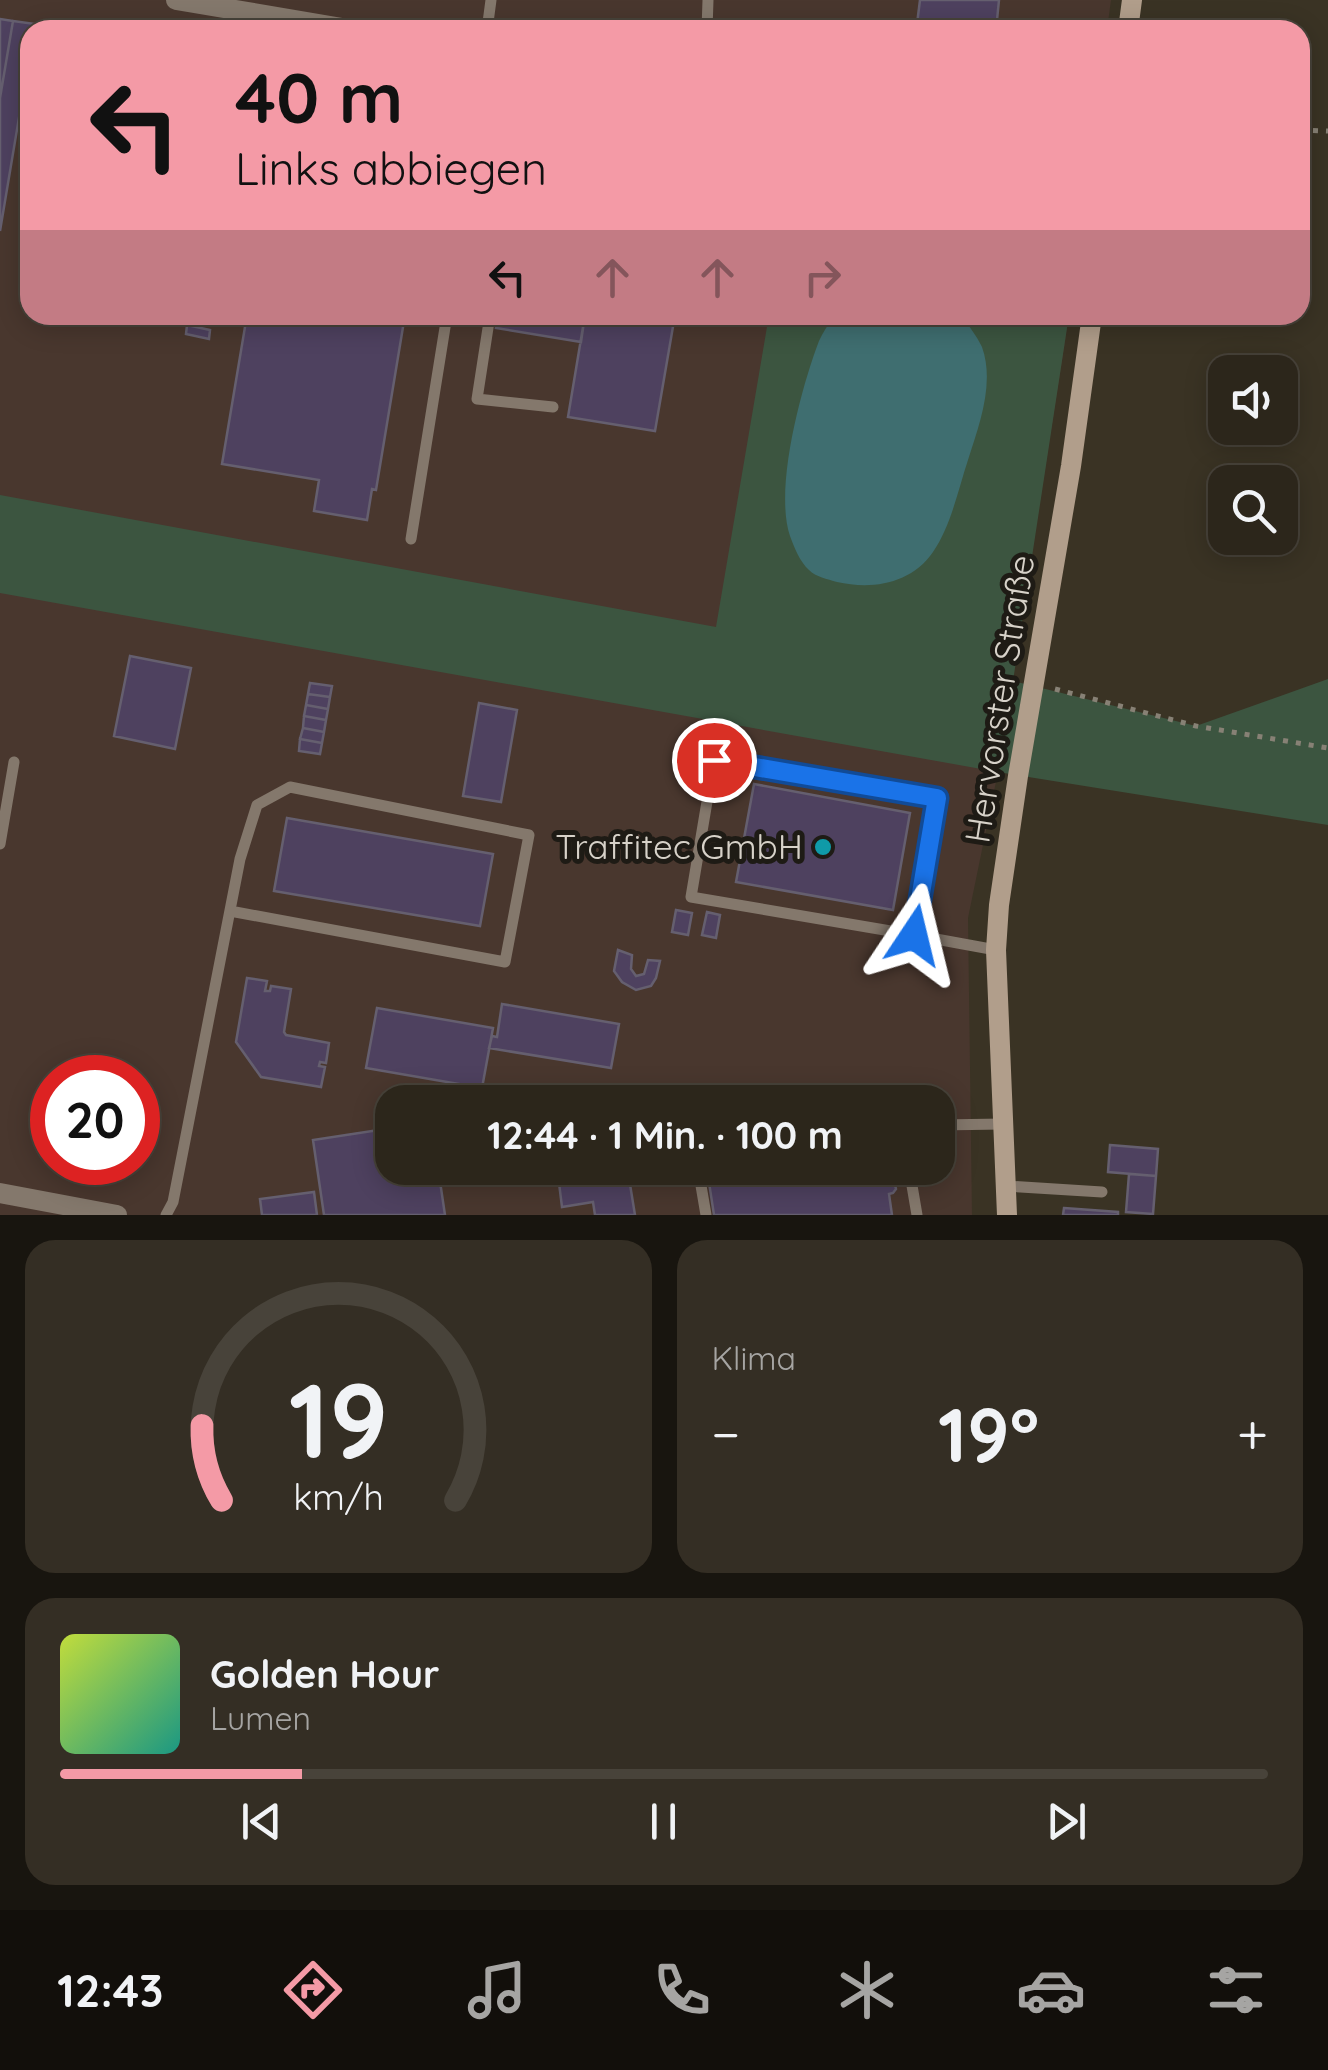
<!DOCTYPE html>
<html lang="de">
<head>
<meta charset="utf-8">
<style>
  :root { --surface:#2c261b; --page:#342e24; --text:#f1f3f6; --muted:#a6a5a3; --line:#48433a; --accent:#f49aa6 }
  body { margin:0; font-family:Quicksand,sans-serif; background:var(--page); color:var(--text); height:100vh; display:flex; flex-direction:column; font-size:38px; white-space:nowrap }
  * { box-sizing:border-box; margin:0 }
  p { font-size:32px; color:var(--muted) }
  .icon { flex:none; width:55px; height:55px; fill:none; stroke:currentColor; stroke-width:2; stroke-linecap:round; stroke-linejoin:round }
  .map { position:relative; height:1215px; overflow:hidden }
  .panel { display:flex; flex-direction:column; gap:25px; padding:25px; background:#18150f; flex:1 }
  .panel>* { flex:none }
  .banner { position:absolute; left:20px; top:20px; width:1290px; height:305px; border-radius:30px; box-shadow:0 5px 25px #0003,0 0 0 2px var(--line); background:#f49aa6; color:#111; overflow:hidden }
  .buttons { position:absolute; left:1208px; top:355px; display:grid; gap:20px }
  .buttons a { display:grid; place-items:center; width:90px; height:90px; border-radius:20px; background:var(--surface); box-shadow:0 5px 25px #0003,0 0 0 2px var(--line); font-size:50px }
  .speed { position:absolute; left:30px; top:1055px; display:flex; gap:20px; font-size:50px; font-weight:700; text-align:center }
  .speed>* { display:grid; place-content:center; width:130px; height:130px; border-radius:50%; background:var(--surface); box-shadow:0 5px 25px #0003,0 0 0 2px var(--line); line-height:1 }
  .speed .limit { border:15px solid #d22; background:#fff; color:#111 }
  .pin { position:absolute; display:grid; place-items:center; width:85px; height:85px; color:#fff; margin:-42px; border:5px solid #fff; border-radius:50%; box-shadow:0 2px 10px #0007 }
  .me { position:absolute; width:110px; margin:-55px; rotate:10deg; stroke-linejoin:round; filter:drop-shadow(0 0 8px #0008) }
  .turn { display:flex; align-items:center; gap:35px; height:210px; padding:0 50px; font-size:45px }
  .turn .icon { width:130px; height:130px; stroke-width:2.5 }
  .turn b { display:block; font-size:70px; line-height:85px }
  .lanes { display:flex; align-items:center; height:95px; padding:0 50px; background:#0003; justify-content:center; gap:50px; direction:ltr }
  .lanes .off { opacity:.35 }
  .big { font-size:75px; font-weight:700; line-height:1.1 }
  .panel .widget { flex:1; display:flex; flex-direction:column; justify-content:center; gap:15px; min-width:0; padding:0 35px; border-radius:30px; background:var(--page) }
  .panel .dial { align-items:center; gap:0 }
  .dial svg { height:260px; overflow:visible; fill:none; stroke:var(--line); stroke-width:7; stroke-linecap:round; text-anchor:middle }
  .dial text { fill:var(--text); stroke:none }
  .song { display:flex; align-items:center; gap:30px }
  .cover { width:120px; height:120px; border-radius:15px; background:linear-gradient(135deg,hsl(70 70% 55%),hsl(170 70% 35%)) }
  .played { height:10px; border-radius:5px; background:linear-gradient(90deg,var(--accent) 20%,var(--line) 20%) }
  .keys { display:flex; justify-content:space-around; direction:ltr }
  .heat { display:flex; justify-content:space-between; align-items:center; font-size:55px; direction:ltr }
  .panel .tiles { flex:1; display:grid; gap:25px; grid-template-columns:1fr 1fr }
  .widget:last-child { grid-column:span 2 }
  .trip { position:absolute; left:375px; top:1085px; width:580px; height:100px; border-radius:30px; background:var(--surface); box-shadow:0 5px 25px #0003,0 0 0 2px var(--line); font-weight:700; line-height:100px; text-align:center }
  .tab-bar { display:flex; height:160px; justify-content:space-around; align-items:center; background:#120f0b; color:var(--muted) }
  .tab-bar .icon { width:70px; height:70px }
  .tab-bar .on { color:var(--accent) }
  .tab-bar b { font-size:45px; color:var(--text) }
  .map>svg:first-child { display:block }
  .commercial { fill:#49372e; fill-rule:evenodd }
  .green { fill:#3c5540 }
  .water { fill:#3f6e70 }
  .building { fill:#4e415f; stroke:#655f6f; stroke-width:2.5 }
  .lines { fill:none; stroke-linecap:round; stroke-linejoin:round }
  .path { stroke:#878175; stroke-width:5; stroke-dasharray:5 8; stroke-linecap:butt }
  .lane { stroke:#84786c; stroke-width:11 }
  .street { stroke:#84786c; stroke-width:20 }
  .secondary { stroke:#b19e8b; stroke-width:20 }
  .route-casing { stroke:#114b97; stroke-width:25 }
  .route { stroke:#1a73e8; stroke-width:18 }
  .culture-dot { fill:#0f9aa8; stroke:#1e1b15; stroke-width:4 }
  .labels { text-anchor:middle; stroke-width:10; stroke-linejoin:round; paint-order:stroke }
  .street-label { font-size:35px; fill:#d7d2c9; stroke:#1e1b15 }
  .poi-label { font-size:35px; fill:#d7d2c9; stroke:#1e1b15; text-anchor:end }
</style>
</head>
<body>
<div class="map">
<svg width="1328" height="1215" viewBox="0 0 1328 1215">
  <rect width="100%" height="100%" fill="#3a3324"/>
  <path class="commercial" d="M0,0H1111L1107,30H30V315H1069L998,772L968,918L972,1215H0ZM52,1078H138V1162H52ZM392,1102H938V1168H392Z"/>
  <path class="green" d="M769,315H1069L1013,681L1196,726L1328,679V825L998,772L0,593V495L716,627Z"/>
  <path class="water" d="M835,315H961C968,325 977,336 982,347C995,383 979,426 968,460C958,490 951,526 933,552C911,584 872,590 837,582C827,579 816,577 809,570C800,562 794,547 790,536C774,489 801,388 819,341C823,332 829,323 835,315Z"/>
  <path class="building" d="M920,0H999L996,30H969L917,24Z
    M0,19L13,21L0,98Z
    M13,21L35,24L34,30H30V52L0,231V98Z
    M917,24L969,30H917Z
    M247,315H405L376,490L372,489L367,520L314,511L319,480L222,464Z
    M498,315H585L581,342L496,328Z
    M585,315H675L655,431L568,417Z
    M187,325L210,330L209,339L186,334Z
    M130,656L191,668L175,749L114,736Z
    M310,683L332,686L330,697L308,694Z
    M308,694L330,697L328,709L306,705Z
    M479,703L517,710L501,802L463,796Z
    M306,705L328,709L326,720L304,716Z
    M304,716L326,720L324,732L303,728Z
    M303,728L324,732L322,743L300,739Z
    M300,739L322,743L320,754L299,751Z
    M754,784L910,813L893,910L736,882Z
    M287,818L493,854L480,926L274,891Z
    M676,910L692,913L688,935L672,932Z
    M707,912L720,915L716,938L702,935Z
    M618,950L632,955L631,969L636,976L644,974L648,960L660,961L656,978L651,986L636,990L622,982L614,971Z
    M247,978L267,981L265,991H270L271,986L291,989L284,1032L286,1035L329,1043L326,1063L320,1062L319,1066L325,1067L321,1087L261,1077L236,1042Z
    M502,1004L619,1024L611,1068L489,1048L492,1036L497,1037Z
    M377,1008L493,1028L482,1088L366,1068Z
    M833,1087L836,1102H731Z
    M392,1128V1168H438L445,1215H324L313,1140Z
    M1110,1145L1158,1149L1156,1176L1108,1172Z
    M460,1168H502L461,1174Z
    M600,1168H635L636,1171L628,1172L635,1215H595L593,1202L562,1207L559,1183L601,1174Z
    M706,1168H762L708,1176Z
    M762,1168H885L887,1182L895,1185L896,1189L893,1193L889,1194L892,1215H714L708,1176Z
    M1129,1174L1156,1176L1153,1214L1126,1212Z
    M314,1192L317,1215H262L260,1199Z
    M1064,1208L1118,1212V1215H1063Z"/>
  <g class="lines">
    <path class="path" d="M1300,130L1328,131
      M1055,689L1196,726L1328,748"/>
    <path class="lane" d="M487,30L491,0
      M707,30L708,0
      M490,315L477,399L553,407
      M411,539L447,315
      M714,760L937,798L914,935L691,897Z
      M0,844L14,762
      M914,935L996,950
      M938,1125L1003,1124
      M698,1168L706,1215
      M909,1168L917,1215
      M1006,1186L1102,1192
      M166,1215L173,1202L240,859L257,805L290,787L529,835L505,962L230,911"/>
    <path class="street" d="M176,0L354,30
      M0,1193L117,1215"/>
    <path class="secondary" d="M1128,30L1132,0
      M1007,1215L996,950L999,905L1018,776L1071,466L1092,315"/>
  </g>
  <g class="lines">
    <g class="route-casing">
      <path id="route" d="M714,760L937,798L914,935"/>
    </g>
    <use href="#route" class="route"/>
  </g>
  <circle class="culture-dot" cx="823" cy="847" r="10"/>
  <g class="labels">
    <g class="street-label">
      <text transform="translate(1000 699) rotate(-81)" y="12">Hervorster Straße</text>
    </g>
    <g class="poi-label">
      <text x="803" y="859">Traffitec GmbH</text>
    </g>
  </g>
</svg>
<div class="buttons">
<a><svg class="icon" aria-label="sound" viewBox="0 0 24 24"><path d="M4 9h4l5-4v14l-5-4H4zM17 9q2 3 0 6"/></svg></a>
<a><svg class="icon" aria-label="search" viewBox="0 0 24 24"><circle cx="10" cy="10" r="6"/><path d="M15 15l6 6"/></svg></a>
</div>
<div class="speed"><div class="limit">20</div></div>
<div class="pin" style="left:714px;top:760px;background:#d93025"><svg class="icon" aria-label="arrive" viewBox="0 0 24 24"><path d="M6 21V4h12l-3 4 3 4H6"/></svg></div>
<svg class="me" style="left:914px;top:935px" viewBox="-20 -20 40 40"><path d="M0-17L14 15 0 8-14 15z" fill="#1a73e8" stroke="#fff" stroke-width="4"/></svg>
<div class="trip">12:44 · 1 Min. · 100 m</div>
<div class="banner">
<div class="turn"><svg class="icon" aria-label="left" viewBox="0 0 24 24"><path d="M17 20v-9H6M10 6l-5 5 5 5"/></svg><div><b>40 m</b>Links abbiegen</div></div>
<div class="lanes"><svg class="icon" aria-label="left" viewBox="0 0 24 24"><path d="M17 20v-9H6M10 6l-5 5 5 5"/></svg><svg class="icon off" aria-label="ahead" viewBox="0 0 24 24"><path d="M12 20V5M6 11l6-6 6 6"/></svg><svg class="icon off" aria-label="ahead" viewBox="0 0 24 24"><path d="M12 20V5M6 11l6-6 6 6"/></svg><svg class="icon off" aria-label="right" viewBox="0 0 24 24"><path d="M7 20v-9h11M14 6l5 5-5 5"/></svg></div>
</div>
</div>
<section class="panel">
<div class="tiles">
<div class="widget dial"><svg viewBox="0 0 100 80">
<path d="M14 69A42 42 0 1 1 86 69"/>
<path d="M14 69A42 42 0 0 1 8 46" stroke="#f49aa6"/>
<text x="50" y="56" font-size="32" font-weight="700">19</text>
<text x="50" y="72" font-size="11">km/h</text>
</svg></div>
<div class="widget"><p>Klima</p>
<div class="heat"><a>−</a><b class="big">19°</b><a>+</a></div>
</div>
<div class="widget">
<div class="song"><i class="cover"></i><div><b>Golden Hour</b><p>Lumen</p></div></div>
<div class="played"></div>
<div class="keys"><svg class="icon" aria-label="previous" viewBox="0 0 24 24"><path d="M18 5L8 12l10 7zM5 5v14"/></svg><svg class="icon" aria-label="pause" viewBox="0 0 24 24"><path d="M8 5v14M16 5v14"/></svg><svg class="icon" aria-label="next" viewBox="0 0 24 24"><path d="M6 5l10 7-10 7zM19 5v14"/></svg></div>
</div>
</div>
</section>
<nav class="tab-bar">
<b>12:43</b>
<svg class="icon on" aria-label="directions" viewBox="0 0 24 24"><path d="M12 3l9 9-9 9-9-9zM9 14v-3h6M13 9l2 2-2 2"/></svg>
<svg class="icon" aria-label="music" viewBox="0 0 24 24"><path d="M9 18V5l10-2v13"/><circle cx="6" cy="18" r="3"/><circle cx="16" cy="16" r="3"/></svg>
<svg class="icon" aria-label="phone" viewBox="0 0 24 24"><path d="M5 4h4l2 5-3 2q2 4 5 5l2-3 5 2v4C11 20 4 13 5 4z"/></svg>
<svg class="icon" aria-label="climate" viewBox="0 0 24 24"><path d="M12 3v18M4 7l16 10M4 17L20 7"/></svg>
<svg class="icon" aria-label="car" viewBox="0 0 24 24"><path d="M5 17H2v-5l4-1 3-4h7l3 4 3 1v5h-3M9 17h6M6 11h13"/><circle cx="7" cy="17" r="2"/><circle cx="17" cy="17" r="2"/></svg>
<svg class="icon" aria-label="filters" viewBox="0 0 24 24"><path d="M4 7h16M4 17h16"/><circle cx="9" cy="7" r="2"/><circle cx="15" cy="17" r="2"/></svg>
</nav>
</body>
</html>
